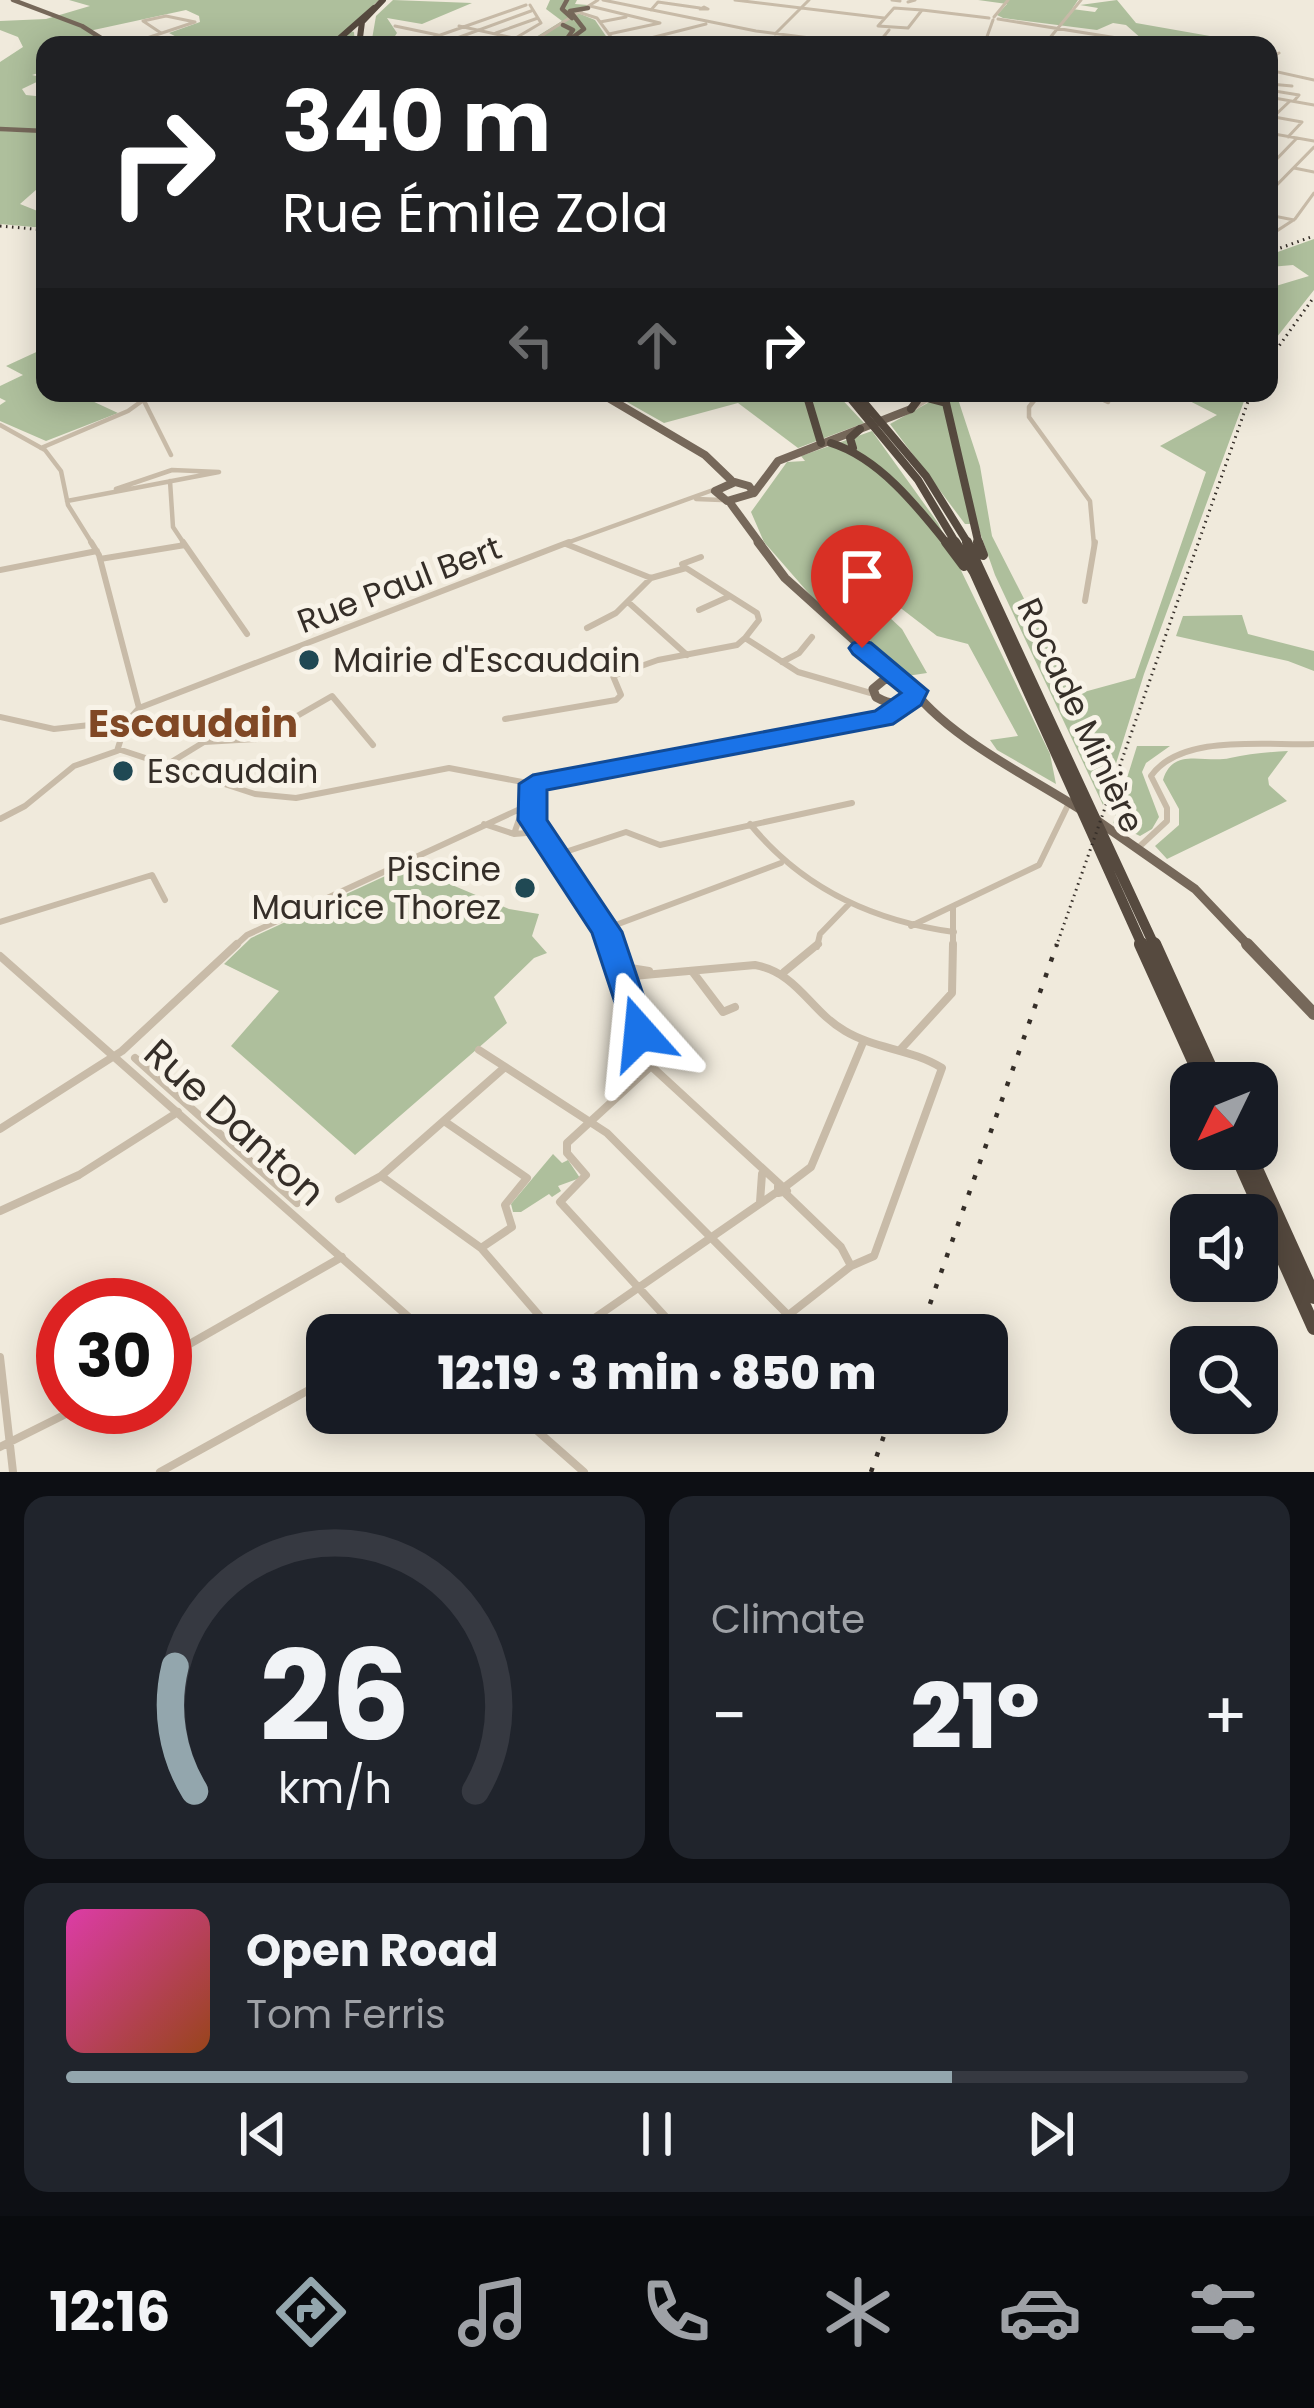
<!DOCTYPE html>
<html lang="en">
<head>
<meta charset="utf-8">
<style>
  :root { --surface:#171b24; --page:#20242c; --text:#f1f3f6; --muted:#9ea1a6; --line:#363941; --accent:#93a6ad }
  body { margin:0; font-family:Poppins,sans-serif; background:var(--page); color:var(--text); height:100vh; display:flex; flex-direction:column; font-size:45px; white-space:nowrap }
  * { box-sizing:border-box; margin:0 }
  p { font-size:39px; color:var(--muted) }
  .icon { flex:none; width:66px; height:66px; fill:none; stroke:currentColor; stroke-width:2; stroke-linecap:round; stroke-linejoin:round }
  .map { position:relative; height:1472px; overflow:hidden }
  .side { display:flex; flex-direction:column; gap:24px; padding:24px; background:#0d0f14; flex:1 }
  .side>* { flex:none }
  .guide { position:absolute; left:36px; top:36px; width:1242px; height:366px; border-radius:24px; box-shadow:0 6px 30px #0003; background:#202124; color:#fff; overflow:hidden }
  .needle { width:78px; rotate:227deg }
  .buttons { position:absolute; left:1170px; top:1062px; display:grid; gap:24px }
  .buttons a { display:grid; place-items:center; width:108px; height:108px; border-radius:24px; background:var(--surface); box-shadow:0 6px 30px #0003; font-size:60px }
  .speed { position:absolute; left:36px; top:1278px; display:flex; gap:24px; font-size:60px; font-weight:700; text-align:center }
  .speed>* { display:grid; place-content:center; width:156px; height:156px; border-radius:50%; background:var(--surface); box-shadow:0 6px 30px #0003; line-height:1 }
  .speed .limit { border:18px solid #d22; background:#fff; color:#111 }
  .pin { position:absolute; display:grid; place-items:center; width:102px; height:102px; color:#fff; margin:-123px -51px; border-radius:50% 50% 50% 0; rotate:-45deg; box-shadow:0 0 12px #0007 }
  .pin .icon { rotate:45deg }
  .me { position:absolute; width:132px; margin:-66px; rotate:342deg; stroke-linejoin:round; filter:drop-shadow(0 0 9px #0008) }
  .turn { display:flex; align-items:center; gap:42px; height:252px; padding:0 48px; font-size:54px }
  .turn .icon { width:156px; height:156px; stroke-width:2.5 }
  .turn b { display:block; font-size:84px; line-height:102px }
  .lanes { display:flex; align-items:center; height:114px; padding:0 48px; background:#0003; justify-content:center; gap:60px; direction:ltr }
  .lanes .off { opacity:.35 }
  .big { font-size:90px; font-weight:800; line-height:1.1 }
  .side .tile { flex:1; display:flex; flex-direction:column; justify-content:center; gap:18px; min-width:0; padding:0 42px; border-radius:24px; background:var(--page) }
  .side .dial { align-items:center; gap:0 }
  .dial svg { height:312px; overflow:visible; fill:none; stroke:var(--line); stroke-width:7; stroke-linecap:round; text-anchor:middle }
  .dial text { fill:var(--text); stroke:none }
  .song { display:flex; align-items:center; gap:36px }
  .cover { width:144px; height:144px; border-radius:18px; background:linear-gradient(135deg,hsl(320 70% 55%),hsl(20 70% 35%)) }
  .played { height:12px; border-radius:6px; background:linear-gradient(90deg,var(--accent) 75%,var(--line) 75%) }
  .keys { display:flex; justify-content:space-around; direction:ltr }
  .heat { display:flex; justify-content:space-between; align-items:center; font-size:66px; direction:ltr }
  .side .tiles { flex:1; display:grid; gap:24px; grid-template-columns:1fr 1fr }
  .tile:last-child { grid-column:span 2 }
  .trip { position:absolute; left:306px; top:1314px; width:702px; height:120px; border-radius:24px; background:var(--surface); box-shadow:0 6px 30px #0003; font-weight:800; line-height:120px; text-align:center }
  .menu { display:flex; height:192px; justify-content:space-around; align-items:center; background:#090b0e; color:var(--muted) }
  .menu .icon { width:84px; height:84px }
  .menu .active { color:var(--accent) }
  .menu b { font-size:54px; color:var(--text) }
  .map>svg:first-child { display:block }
  .green { fill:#aebf9c }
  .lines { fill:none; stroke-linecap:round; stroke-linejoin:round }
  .minor-far3 { stroke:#c8bba8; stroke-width:3 }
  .minor-far2 { stroke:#c8bba8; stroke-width:4.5 }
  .minor-far1 { stroke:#c8bba8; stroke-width:6 }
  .minor { stroke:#c8bba8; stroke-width:8 }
  .major-far3 { stroke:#76685a; stroke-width:4.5 }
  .major-far2 { stroke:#76685a; stroke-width:8 }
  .major-far1 { stroke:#76685a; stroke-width:9 }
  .major { stroke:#76685a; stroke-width:12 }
  .highway-far3 { stroke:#564a3f; stroke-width:6 }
  .highway-far2 { stroke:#564a3f; stroke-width:8 }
  .highway-far1 { stroke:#564a3f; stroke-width:10 }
  .highway { stroke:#564a3f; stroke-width:14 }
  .rail-far1 { stroke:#352e28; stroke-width:3; stroke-dasharray:1.5 4.5; stroke-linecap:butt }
  .rail { stroke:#352e28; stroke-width:4.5; stroke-dasharray:4.5 12; stroke-linecap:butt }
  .route { fill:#1a73e8; stroke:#114b97; stroke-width:3 }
  .poi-dot { fill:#204954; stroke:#f8f3e8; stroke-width:4.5 }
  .labels { text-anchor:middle; stroke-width:10; stroke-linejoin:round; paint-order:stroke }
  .street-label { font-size:33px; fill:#352e28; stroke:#f8f3e8 }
  .poi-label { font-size:33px; fill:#352e28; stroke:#f8f3e8; text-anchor:start }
  .quarter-label { font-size:39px; font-weight:bold; fill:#804825; stroke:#f8f3e8 }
  .near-street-label { font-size:39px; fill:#352e28; stroke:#f8f3e8 }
</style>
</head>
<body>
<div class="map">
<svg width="1314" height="1472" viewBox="0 0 1314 1472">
  <rect width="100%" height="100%" fill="#f0eadc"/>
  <path class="green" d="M69,0H379L346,30L354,32L355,45H192L169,33L200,22L199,16L186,10L89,31L106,45H45V71L32,75L45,78L22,89L26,95L45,97V130L0,128V62L23,47L18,37L0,30V21L46,19L90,6Z
    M393,0L472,3L422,24L387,18L397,33L393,39L420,45H371L376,16Z
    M550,0H577L575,4L588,5L578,13L595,20L612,45H523L562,21L546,9Z
    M978,0H1078L1072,9L1095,12L1098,8L1080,5L1117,0L1136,23L1261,45L1221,41L1164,45L1143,40L1126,25L1113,23L1097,30L1003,18L997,15L1007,4Z
    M0,131L45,132V182L20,204L45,214V228L0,224Z
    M1314,239V290L1269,347V288L1309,276L1293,265L1269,267V255Z
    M45,348V393H102L90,400L118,413L46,441L0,421V405L6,401L0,398V386L23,375L6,366Z
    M611,393H836L864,423L798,448L738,403L664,423Z
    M949,393H956L980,466L992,536L1073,695L1135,678L1206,472L1160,446L1217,415L1174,393H1247L1144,674L1103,805L995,575L977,524H965L890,424L935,399L949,400Z
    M872,431L938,523L1050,754L1056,784L997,750L990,740L1018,736L968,644L937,636L898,606L887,615L902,629L927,673L907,676L891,667L812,597L764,542L751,512L787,462L805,461L801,456Z
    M1242,615L1248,634L1314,651V671L1288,661L1176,636L1183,616Z
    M1137,746H1170L1146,763L1142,772L1159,817L1152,829L1140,836L1113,823Z
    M1288,751L1268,778L1269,785L1287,801L1167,859L1155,846L1179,825V809L1163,780C1173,746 1205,764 1230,758C1248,754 1268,752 1288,751Z
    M407,866L509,909L539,914L532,936L547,953L534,958L494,997L507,1023L355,1155L231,1046L279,991L224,964L251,938Z
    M553,1154L562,1163L568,1160L580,1178L558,1186L561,1191L552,1197L549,1194L521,1212H513L511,1204Z"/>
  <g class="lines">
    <path class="minor-far3" d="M603,0L756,31L864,45
      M735,0L884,18
      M892,0L900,1
      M908,2L915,0
      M590,6L660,23L609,34
      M704,7L708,9H700Z
      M894,8L922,10L908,28L878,26Z
      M651,10L658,2L700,8
      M922,10L939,12
      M939,12L989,18
      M581,13L597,18L617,45
      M994,17L1008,0
      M998,19L1161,45
      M600,22L626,17
      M395,26L438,35
      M459,26L513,38L523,45
      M496,33L538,18
      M775,34L809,0
      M1038,38L1082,44
      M429,39L526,5
      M514,39L541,23L530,5
      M126,45L195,22L166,16L143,21L161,33
      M438,45L531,11
      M527,45L598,0
      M623,45L706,24
      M662,45L675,42
      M877,45L889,30
      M984,45L993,20
      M1044,45L1081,0
      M1269,58L1279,53
      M1269,70L1314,80
      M1269,84L1292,86
      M1269,90L1299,95L1294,101
      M1269,97L1314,105
      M1269,116L1302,122L1288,137
      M1269,121L1290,101
      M1269,133L1314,141
      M1269,167L1297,138
      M1294,168L1314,172
      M1269,193L1314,147
      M1269,215L1294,220
      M1269,236L1295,219L1314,193"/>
    <path class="minor-far2" d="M1040,393L1029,407V417L1090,501L1094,545
      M1088,393L1108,402
      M144,401L171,455
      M914,408L938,393
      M0,425L45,450L61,471L68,505L93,545
      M41,448L128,411L153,393
      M170,481L173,527L185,545
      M696,499L722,500
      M67,501L219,472L172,470L116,489
      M561,545L713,490"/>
    <path class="minor-far1" d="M91,542L99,555L139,708
      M183,542L247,634
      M566,544L651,578L686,568L757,613L759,620L745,638L798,672L874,694
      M100,559L185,545
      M682,564L701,557
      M0,570L97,551
      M1085,601L1095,542
      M628,602L687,655
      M699,610L728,597
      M587,628L616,613L651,578
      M782,662L799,653L812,637
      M0,717L54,729L126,721
      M505,719L616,700L621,695L613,676L658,660L737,645L745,638
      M118,749L255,794L296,798L449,768L533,784L881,718L899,704
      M168,764L204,742L257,739L332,696L373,745
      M521,786L545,843L607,932L612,947
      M532,816L533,784
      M0,819L25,806L74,766L117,751L126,723L139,708L569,542
      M484,824L514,834L539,832
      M750,824C802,888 873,921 954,932
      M514,834L523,808
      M1139,847L1167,821V808L1151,776C1181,733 1267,746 1314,744
      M553,856L626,832L660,845L852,803
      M0,922L152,875L165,900
      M911,926L1039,865L1069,803
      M605,929L781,863
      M234,947L247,935L533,803
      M817,947L820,934L849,904
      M953,947V908"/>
    <path class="minor" d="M611,944L651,1066L787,1191L778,1193V1186
      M0,956L429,1335
      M618,966L649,971
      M692,971L723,1012L735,1007
      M784,972L818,944
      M622,977L755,965C798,973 810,1011 845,1031C875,1049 912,1049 942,1068L874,1256L851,1266L763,1335
      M479,1050L607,1133L789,1316
      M900,1050L952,993L953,944
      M135,1058L297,1203
      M651,1066L567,1143V1153L586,1175L560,1202L682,1335
      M444,1121L527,1178L505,1205L512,1227L481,1248
      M0,1129L122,1051L237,944
      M381,1176L481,1248L556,1335
      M786,1186L811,1167L864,1040
      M786,1194L841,1247L851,1266
      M339,1199L381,1176L505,1067
      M760,1202L762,1174
      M0,1211L79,1175L178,1112
      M377,1335L408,1317
      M570,1335L777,1192
      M0,1357L13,1472
      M165,1358L342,1257
      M517,1413L584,1472
      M623,1413L637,1424L657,1413
      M0,1447L80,1407
      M160,1472L327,1380"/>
    <path class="major-far3" d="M13,0L82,26L112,45
      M567,0L562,9L572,18
      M563,25L573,30L566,40
      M565,43L584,29L570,11L588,8
      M0,129L45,131"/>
    <path class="major-far2" d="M600,393L705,455L731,480
      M735,482L749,486L754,493L727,501L715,491Z
      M754,493L778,461L911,409
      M731,504L761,545"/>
    <path class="major-far1" d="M758,542L785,578L896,678
      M915,695C903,707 890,705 876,697L873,689L885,679L908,683C943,735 1028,776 1081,810
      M1095,819L1195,889L1250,947"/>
    <path class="major" d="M1247,944L1314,1014"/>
    <path class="highway-far3" d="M332,45L374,8
      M359,45L362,22L383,0"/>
    <path class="highway-far2" d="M806,393L821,443
      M846,393L918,480L957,545
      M856,393L926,476L969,545
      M923,397L946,403L979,545
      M911,409L917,401L913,393
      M831,443C879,458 917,506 948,545
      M853,448L850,438L860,429"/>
    <path class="highway-far1" d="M946,542L964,566
      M955,542L974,572L1143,947
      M967,542L1155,947
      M978,542L983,555"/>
    <path class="highway" d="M1141,944L1204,1083
      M1154,944L1217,1083
      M1234,1149L1314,1328
      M1247,1149L1314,1297"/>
    <path class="rail-far1" d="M0,226L45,230
      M1269,252L1314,236
      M1269,360L1314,297
      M1056,947L1251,393"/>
    <path class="rail" d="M919,1335L1057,944
      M871,1472L892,1413"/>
  </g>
  <path class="route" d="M862,641L871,643L928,691L921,705L893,724L547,790V820L622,932L656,1033L651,1042L640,1046L628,1042L592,933L518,820L519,784L533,775L875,711L901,693L853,654L849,648L853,643Z"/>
  <g class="poi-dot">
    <circle cx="309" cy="660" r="12"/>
    <circle cx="123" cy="771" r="12"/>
    <circle cx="525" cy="888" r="12"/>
  </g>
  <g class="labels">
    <g class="street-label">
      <text transform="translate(399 584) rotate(-21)" y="12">Rue Paul Bert</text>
      <text transform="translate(1081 715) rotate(65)" y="12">Rocade Minière</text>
    </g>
    <g class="poi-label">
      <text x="333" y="672">Mairie d'Escaudain</text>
      <text x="147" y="783">Escaudain</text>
      <text x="501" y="881" text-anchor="end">Piscine<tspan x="501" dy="38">Maurice Thorez</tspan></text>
    </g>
    <g class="quarter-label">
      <text x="193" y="737">Escaudain</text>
    </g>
    <g class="near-street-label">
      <text transform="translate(235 1122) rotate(42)" y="14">Rue Danton</text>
    </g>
  </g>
</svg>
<div class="buttons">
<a><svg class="needle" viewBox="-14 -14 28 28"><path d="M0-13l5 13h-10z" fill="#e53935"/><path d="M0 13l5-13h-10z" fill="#9ea1a6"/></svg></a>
<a><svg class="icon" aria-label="sound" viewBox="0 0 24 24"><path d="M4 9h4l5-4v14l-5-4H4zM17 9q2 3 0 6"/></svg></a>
<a><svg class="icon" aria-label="search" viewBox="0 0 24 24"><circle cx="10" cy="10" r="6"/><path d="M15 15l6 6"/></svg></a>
</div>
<div class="speed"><div class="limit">30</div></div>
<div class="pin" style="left:862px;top:648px;background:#d93025"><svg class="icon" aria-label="arrive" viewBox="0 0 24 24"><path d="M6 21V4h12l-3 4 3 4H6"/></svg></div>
<svg class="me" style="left:640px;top:1033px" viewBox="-20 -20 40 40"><path d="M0-17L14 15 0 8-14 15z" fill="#1a73e8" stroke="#fff" stroke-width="4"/></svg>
<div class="trip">12:19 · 3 min · 850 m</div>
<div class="guide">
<div class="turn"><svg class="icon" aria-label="right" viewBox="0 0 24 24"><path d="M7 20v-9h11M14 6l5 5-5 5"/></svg><div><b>340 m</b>Rue Émile Zola</div></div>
<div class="lanes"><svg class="icon off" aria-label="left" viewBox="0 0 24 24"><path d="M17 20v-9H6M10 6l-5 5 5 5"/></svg><svg class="icon off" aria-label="ahead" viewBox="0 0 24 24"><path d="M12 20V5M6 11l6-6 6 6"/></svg><svg class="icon" aria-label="right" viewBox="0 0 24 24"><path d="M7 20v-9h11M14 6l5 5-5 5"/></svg></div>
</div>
</div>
<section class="side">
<div class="tiles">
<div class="tile dial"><svg viewBox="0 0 100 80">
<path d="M14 69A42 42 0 1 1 86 69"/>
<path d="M14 69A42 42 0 0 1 9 37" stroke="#93a6ad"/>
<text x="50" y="56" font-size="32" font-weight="700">26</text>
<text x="50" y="72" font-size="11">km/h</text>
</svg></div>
<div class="tile"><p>Climate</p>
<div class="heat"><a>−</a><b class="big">21°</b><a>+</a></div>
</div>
<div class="tile">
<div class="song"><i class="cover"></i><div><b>Open Road</b><p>Tom Ferris</p></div></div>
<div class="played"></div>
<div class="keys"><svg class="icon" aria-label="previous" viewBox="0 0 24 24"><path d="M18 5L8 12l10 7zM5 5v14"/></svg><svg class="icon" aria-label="pause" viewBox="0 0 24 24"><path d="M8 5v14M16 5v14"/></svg><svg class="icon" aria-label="next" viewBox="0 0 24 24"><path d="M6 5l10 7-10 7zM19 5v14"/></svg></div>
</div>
</div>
</section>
<nav class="menu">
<b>12:16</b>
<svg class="icon active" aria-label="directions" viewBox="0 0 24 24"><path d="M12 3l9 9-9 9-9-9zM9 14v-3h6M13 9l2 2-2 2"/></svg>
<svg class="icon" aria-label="music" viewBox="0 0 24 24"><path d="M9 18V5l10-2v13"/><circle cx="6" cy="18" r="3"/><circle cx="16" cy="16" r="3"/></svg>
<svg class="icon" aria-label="phone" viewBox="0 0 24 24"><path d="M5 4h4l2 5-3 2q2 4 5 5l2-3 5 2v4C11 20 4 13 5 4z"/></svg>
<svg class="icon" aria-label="climate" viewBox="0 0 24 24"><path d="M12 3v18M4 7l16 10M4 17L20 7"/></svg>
<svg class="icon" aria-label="car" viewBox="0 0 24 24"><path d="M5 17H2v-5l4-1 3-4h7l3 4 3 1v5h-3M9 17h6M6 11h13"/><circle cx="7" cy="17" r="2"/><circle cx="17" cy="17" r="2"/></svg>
<svg class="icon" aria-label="filters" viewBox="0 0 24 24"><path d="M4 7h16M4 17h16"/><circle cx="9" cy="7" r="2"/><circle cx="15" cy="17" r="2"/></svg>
</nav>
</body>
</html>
